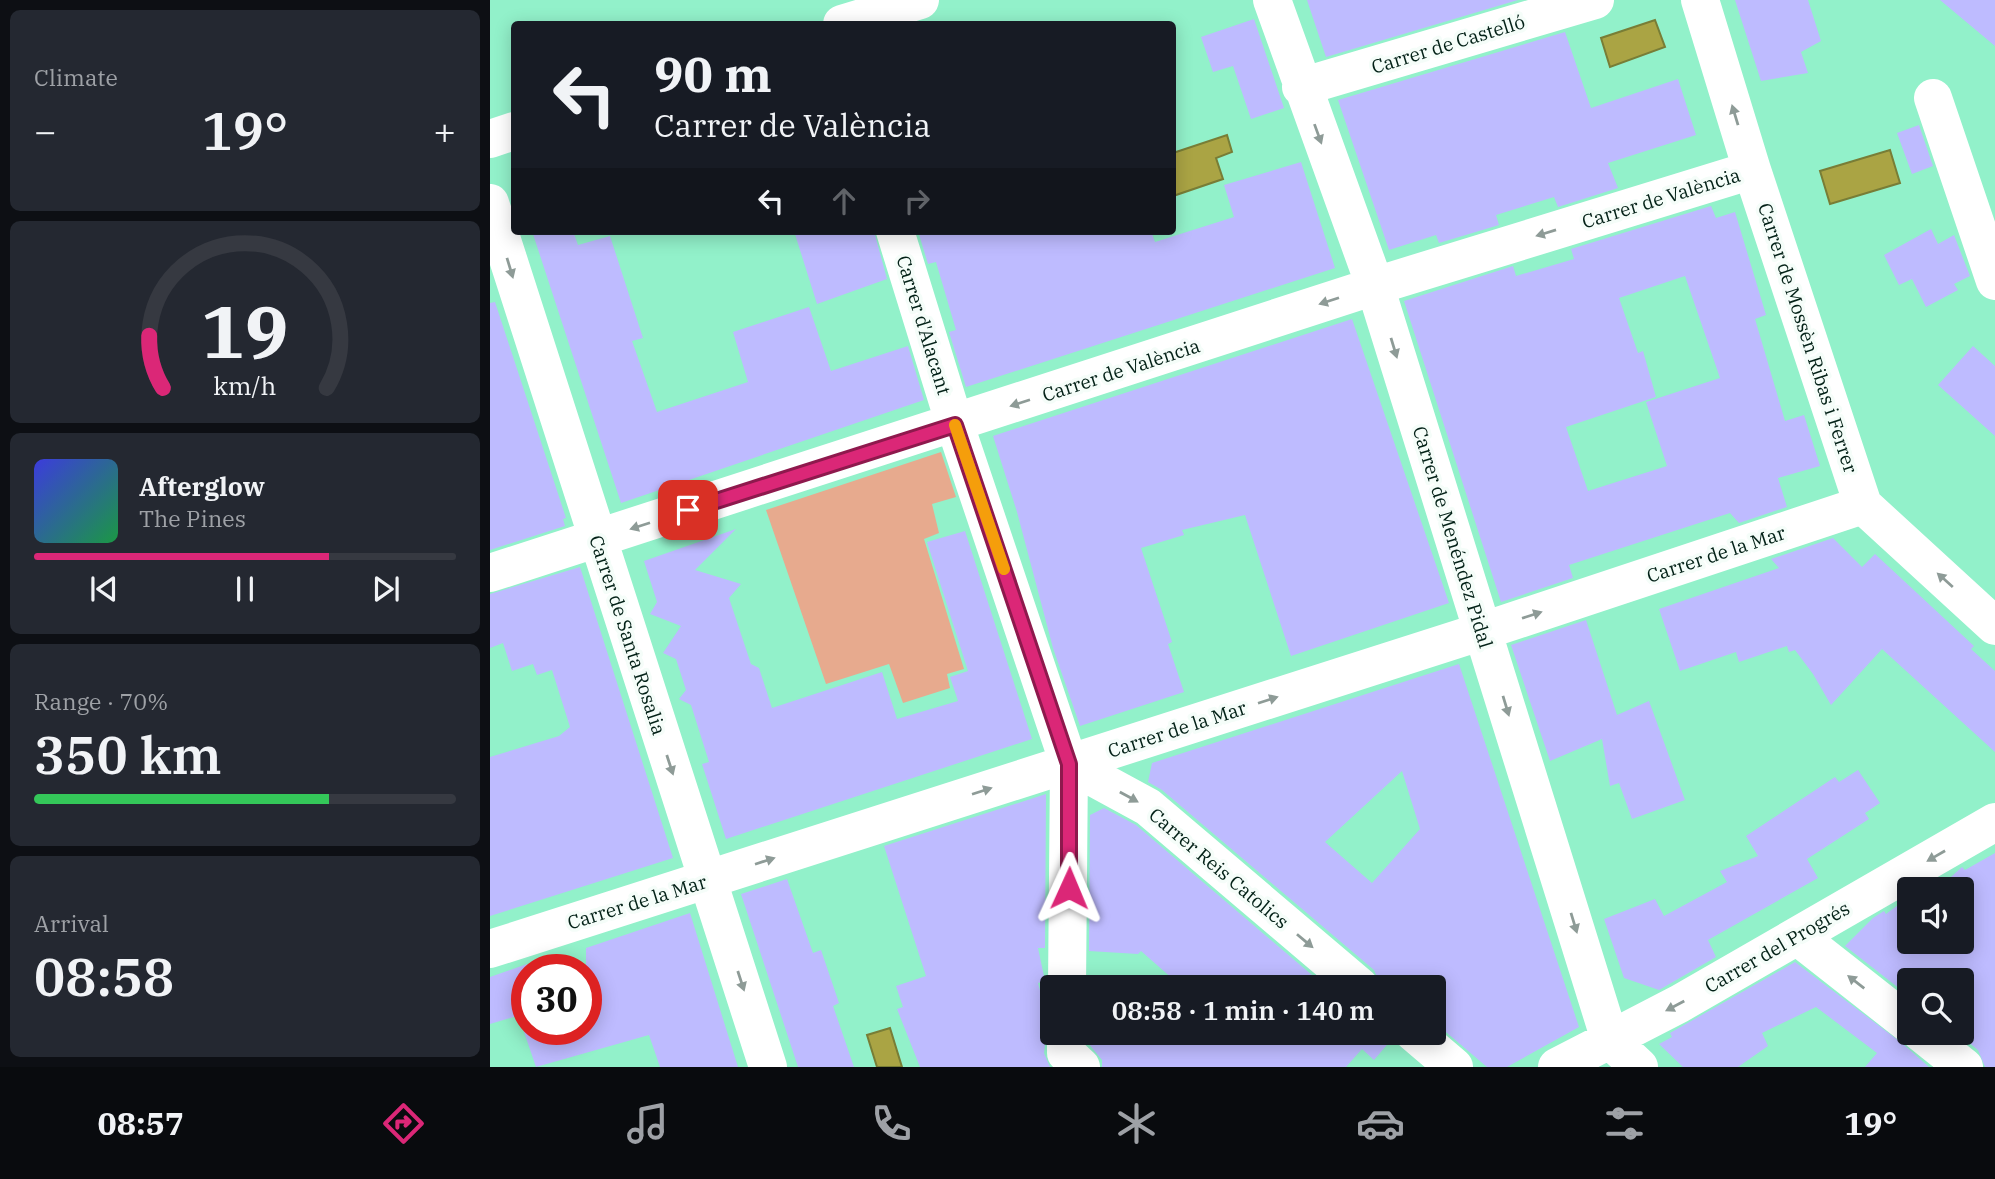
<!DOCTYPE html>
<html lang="en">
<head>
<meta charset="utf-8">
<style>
  :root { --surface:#171b24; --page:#242831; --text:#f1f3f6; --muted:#9ea1a6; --line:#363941; --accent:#db2777 }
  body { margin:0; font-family:"IBM Plex Serif",serif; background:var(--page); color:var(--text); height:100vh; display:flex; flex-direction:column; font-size:26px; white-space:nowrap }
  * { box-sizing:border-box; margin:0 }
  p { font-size:23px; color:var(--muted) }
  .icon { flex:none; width:38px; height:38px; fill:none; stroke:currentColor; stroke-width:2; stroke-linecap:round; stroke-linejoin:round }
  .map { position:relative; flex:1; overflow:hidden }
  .sheet { display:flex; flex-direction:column; gap:10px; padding:10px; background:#0d0f14; width:490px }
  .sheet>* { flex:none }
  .banner { position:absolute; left:21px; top:21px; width:665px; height:214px; border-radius:7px; box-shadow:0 4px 18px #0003; background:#171b24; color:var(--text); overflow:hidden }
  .fabs { position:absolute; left:1407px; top:877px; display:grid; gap:14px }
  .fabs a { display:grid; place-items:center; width:77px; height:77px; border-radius:7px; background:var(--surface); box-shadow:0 4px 18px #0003; font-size:35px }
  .speed { position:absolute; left:21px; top:954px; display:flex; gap:14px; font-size:35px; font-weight:700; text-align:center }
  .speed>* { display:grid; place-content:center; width:91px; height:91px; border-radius:50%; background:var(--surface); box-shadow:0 4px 18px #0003; line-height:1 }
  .speed .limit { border:10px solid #d22; background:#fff; color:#111 }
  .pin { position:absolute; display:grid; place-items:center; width:60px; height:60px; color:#fff; margin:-30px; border-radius:14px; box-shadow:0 4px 10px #0006 }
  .me { position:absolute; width:77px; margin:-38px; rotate:1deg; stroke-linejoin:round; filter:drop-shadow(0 0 5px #0008) }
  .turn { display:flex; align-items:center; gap:24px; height:147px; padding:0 28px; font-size:32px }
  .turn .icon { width:91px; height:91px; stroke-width:2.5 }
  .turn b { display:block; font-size:49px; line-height:60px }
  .lanes { display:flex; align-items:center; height:66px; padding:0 28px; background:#0003; justify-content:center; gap:35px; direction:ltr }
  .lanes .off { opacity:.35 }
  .big { font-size:52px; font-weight:600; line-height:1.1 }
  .sheet .tile { flex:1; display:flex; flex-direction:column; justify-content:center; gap:10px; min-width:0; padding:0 24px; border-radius:10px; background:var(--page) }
  .sheet .dial { align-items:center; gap:0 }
  .dial svg { height:182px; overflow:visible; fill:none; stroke:var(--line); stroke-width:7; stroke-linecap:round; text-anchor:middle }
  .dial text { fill:var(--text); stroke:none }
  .song { display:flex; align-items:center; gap:21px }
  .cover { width:84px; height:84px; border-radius:10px; background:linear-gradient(135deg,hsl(240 70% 55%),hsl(140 70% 35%)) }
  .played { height:7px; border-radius:4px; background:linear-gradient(90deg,var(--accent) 70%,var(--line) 70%) }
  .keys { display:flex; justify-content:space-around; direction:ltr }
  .heat { display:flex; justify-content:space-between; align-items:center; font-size:38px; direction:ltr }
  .charge { height:10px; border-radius:5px; background:linear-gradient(90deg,#34c759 70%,var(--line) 0) }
  .trip { position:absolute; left:550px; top:975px; width:406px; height:70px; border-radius:7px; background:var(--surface); box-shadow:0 4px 18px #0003; font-weight:600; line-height:70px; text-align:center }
  .tabs { display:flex; height:112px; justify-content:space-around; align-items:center; background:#090b0e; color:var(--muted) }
  .tabs .icon { width:49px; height:49px }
  .tabs .on { color:var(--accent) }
  .tabs b { font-size:32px; color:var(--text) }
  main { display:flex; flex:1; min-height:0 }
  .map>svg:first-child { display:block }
  .green { fill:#e7aa8e }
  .water { fill:#aaa444; stroke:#787d36; stroke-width:2 }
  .building { fill:#bebbff; fill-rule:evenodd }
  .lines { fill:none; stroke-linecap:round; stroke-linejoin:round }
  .minor { stroke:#fff; stroke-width:38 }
  .oneway { fill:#8e9b97 }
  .route-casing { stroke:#8e194d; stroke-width:18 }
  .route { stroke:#db2777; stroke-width:12 }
  .slow { stroke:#f59e0b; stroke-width:12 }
  .labels { text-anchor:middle; stroke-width:7; stroke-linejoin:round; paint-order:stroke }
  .street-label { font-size:19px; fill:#032117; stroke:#f5fdf9 }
</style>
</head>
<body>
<main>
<section class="sheet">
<div class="tile"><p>Climate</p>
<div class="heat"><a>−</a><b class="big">19°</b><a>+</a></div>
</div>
<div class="tile dial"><svg viewBox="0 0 100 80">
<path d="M14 69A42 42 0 1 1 86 69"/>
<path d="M14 69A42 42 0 0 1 8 46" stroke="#db2777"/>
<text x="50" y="56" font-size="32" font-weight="700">19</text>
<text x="50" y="72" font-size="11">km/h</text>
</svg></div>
<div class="tile">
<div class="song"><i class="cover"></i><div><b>Afterglow</b><p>The Pines</p></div></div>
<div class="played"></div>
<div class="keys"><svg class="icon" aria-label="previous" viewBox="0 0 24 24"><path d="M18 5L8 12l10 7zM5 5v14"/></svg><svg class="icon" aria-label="pause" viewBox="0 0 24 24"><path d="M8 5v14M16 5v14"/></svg><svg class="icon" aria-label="next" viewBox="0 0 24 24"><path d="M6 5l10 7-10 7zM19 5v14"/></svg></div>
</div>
<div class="tile"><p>Range · 70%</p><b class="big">350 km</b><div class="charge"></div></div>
<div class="tile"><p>Arrival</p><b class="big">08:58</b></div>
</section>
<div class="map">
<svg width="1505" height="1067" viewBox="0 0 1505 1067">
  <rect width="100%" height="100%" fill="#92f1ca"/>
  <path class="green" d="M451,452L466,497L442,504L449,533L434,539L474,669L457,674L460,688L413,703L399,664L336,684L276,510Z"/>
  <path class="water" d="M1165,20L1175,47L1120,67L1111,38Z
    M737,135L742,152L726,158L733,179L683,196V153Z
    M1400,150L1410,183L1340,204L1330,171Z
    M400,1028L412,1067H387L377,1035Z"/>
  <path class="building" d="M817,0H1028L836,57Z
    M1245,0H1318L1331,41L1311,52L1318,73L1271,81Z
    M1450,0H1505V46Z
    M764,19L794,108L761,119L743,66L723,72L711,37Z
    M1075,32L1101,108L1188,79L1206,135L1118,163L1128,188L1068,207L1064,197L1006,215L1009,225L949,243L946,235L899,250L848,100Z
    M1429,125L1443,166L1422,174L1407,133Z
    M811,162L845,268L476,387L459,332L466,330L446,262L438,264L428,231H661L665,242L744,217L734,185Z
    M1221,206L1226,218L1245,212L1276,315L1265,319L1295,421L1314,415L1330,466L1288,478L1297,507L1249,523L1240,513L1079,565L1083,578L1011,602L914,301L1023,266L1026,276L1084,259L1081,249ZM1195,276L1230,378L1156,402L1177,466L1098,491L1076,427L1166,397L1153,351L1148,353L1129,298Z
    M1441,229L1448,244L1464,235L1480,276L1464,284L1468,290L1436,307L1422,279L1409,285L1394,255Z
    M42,231H83L88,245L120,236L153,338L142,341L167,412L258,382L243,332L319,307L341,371L418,346L434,400L131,503Z
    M304,231H384L397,279L327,304Z
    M5,302L76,518L73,519L75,526L0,550V303Z
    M862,319L959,603L801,656L755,515L692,530L694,535L651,548L682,642L678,644L694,692L590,726L563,648L527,512L503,436Z
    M1483,346L1505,366V436L1448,385Z
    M246,529L205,570L251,584L239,598L261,664L269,668L282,708L392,672L407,719L468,701L460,677L478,671L437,542L475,531L542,739L236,839L212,764L219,762L201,705L189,699L196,690L186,659L173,653L191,626L160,614L167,602L154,561Z
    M1343,538L1372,567L1385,554L1484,646L1481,649L1505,671V752L1392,649L1341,705L1323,674L1305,650L1299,652L1297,646L1249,662L1246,652L1190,671L1169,609L1289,568L1281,559Z
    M90,567L183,858L0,916V757L69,736L80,727L62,670L47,675L43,664L22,671L13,643L0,648V594Z
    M1096,620L1127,715L1159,701L1195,800L1142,819L1129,783L1120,786L1112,739L1060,761L1021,645Z
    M969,664L1089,1027L1017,1067H997L943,1021V987H891L884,970L672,790L658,782L662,763ZM912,771L930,829L882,883L835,842Z
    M1368,770L1390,803L1375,813L1379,819L1317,859L1328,878L1218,940L1226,957L1169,990L1134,978L1114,919L1165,899L1174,916L1237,882L1230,871L1268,856L1256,836L1345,777L1349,782Z
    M556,794L555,948H548L555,981L548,983L558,1020L554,1053L560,1067H430L407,1009L413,1007L406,986L436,976L394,846Z
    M614,808L646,825L836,987H692L651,951L648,954L599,951L600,815Z
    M1505,853V1067H1495L1488,1050L1466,1032H1472V980H1419V996L1355,946L1383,918L1394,911L1396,914L1419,897V942H1472V889H1438L1447,880L1452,885L1472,867L1475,870Z
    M297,879L323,953L331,950L349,1003L343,1006L364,1067H308L251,894Z
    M200,913L248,1067H170L159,1035L46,1067L33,1029H96V948Z
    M1305,962L1413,1044L1439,1067H1375L1387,1053L1326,1007L1272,1033L1278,1046L1248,1067H1193L1169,1044L1182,1037L1180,1033Z
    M37,964V1013L0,1024V977Z
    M598,1032H902V1039L884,1060L872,1049L856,1067H612V1060L598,1043Z"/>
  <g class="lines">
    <path class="minor" d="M782,0L885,286L1120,1040L1149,1067
      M1210,0L1262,170L1373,505L1505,626
      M352,24L430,0
      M811,87L1105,0
      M1443,98L1505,281
      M0,139L24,131
      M0,203L278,1067
      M405,231L465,425L579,764L577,987
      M0,573L885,286L1262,170
      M579,764L658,807L870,987
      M1307,936L1419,1024
      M0,949L993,631L1373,505
      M576,1032V1053L591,1067
      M923,1032L964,1067
      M1430,1032L1474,1067
      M1067,1067L1189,1004L1505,822"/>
  </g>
  <defs><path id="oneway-solid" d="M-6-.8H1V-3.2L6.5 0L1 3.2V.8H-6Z" transform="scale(1.75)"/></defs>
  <g class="oneway">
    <use href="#oneway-solid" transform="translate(1245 115) rotate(-107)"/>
    <use href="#oneway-solid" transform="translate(828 134) rotate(70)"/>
    <use href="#oneway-solid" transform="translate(1056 233) rotate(163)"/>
    <use href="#oneway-solid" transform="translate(20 268) rotate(73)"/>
    <use href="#oneway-solid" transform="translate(839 301) rotate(162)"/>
    <use href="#oneway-solid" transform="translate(904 348) rotate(73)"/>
    <use href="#oneway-solid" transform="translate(530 403) rotate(162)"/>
    <use href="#oneway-solid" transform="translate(150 526) rotate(162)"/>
    <use href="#oneway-solid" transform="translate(1455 580) rotate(-138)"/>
    <use href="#oneway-solid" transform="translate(1042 615) rotate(-18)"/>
    <use href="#oneway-solid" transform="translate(778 700) rotate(-18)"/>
    <use href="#oneway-solid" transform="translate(1016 706) rotate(73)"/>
    <use href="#oneway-solid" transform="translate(180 765) rotate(72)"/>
    <use href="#oneway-solid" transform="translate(492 791) rotate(-18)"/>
    <use href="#oneway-solid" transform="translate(639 797) rotate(29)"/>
    <use href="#oneway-solid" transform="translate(1446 856) rotate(150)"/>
    <use href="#oneway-solid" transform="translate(275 861) rotate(-18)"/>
    <use href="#oneway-solid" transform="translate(1084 923) rotate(73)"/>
    <use href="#oneway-solid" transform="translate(815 941) rotate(40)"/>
    <use href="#oneway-solid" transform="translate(251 981) rotate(72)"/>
    <use href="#oneway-solid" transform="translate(1366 982) rotate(-142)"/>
    <use href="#oneway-solid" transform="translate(1185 1006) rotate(152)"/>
  </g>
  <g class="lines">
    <g class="route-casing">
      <path id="route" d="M198,510L465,425L579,764V888"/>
    </g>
    <use href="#route" class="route"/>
    <path class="slow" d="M465,425L514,569"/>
  </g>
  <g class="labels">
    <g class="street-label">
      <text transform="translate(958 44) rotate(-17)" y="7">Carrer de Castelló</text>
      <text transform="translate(1171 198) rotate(-17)" y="7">Carrer de València</text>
      <text transform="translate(434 325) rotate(73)" y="7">Carrer d'Alacant</text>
      <text transform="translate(1318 338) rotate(72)" y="7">Carrer de Mossèn Ribas i Ferrer</text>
      <text transform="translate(631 370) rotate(-18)" y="7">Carrer de València</text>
      <text transform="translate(963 537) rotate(73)" y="7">Carrer de Menéndez Pidal</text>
      <text transform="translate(1226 554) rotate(-18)" y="7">Carrer de la Mar</text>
      <text transform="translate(138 635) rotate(72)" y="7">Carrer de Santa Rosalia</text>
      <text transform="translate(687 729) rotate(-18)" y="7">Carrer de la Mar</text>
      <text transform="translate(729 868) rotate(40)" y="7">Carrer Reis Catolics</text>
      <text transform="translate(147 902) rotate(-17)" y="7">Carrer de la Mar</text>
      <text transform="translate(1287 947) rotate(-30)" y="7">Carrer del Progrés</text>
    </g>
  </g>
</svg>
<div class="fabs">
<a><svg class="icon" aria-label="sound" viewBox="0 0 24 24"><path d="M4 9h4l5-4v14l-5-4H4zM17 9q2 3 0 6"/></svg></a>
<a><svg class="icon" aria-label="search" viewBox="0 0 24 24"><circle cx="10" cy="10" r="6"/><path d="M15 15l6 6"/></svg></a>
</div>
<div class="speed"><div class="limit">30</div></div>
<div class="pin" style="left:198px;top:510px;background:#d93025"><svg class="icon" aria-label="arrive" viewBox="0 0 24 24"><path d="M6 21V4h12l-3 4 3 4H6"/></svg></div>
<svg class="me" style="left:579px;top:888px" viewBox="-20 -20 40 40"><path d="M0-17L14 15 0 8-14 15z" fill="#db2777" stroke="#fff" stroke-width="4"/></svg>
<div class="trip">08:58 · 1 min · 140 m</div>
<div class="banner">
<div class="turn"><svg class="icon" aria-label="left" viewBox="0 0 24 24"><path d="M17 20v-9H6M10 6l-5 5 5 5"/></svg><div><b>90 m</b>Carrer de València</div></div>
<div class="lanes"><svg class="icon" aria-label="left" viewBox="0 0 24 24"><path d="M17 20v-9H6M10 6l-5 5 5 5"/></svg><svg class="icon off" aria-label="ahead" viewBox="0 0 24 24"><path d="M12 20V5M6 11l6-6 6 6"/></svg><svg class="icon off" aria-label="right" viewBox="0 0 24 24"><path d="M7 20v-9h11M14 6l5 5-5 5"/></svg></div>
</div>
</div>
</main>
<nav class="tabs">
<b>08:57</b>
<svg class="icon on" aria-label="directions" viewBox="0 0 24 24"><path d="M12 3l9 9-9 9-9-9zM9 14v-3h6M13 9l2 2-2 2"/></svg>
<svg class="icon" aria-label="music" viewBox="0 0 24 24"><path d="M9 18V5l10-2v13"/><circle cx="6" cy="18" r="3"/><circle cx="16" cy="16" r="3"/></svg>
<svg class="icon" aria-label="phone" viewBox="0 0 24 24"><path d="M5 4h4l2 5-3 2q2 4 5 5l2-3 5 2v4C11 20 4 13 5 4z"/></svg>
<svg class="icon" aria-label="climate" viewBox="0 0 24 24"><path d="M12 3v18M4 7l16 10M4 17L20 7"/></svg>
<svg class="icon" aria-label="car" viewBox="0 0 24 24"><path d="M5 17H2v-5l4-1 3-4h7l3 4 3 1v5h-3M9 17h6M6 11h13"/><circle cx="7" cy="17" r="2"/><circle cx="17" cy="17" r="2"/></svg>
<svg class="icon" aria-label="filters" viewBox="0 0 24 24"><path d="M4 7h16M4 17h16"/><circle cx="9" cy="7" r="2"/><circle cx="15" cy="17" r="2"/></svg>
<b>19°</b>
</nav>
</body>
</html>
